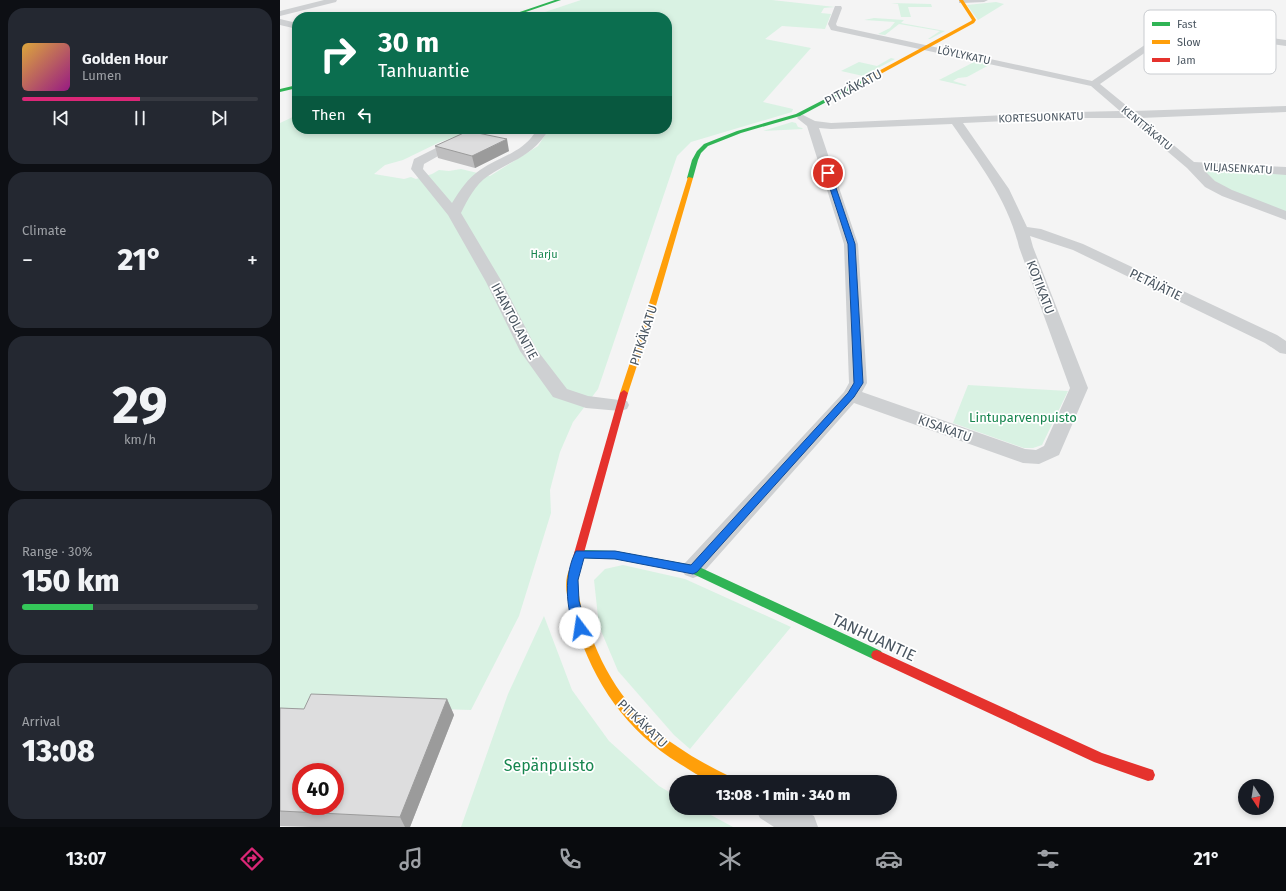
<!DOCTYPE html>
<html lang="en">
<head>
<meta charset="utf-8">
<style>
  :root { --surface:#171b24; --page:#242831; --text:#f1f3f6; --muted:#9ea1a6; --line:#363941; --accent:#db2777 }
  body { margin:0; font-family:"Fira Sans",sans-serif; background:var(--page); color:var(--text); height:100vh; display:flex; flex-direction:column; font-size:15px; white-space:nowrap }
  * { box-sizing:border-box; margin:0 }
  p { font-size:13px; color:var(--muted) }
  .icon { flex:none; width:22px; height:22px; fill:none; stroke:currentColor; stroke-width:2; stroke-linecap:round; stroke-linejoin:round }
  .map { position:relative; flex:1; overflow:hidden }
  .sheet { display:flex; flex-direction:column; gap:8px; padding:8px; background:#0d0f14; width:280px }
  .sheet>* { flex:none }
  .hud { position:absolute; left:12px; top:12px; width:380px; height:122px; border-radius:16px; box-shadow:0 2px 6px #0003; background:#0b6e4f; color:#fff; overflow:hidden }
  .needle { width:26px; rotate:168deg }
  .fabs { position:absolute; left:958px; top:779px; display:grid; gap:8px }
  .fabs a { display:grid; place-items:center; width:36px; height:36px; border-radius:50%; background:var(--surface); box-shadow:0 2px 6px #0003; font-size:20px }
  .speed { position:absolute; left:12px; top:763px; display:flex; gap:8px; font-size:20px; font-weight:700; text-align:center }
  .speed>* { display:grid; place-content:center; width:52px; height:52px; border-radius:50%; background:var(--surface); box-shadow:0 2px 6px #0003; line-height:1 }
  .speed .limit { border:6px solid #d22; background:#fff; color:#111 }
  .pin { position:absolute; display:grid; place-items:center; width:34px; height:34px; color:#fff; margin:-17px; border:2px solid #fff; border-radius:50%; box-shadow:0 1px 4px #0007 }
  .me { position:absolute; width:44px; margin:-22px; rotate:346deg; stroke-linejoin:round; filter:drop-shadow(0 0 3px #0008) }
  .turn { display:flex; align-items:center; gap:14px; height:84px; padding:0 20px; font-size:18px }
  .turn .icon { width:52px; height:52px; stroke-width:2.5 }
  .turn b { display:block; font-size:28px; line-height:34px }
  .then { display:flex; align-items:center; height:38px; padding:0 20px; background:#0003; gap:8px; font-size:15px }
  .big { font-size:30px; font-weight:800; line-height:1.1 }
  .sheet .card { flex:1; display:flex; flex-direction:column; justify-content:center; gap:6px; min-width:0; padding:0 14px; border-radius:16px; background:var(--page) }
  .sheet .dial { align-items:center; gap:0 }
  .dial b { font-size:52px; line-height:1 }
  .song { display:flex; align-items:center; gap:12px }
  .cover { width:48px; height:48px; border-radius:6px; background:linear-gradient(135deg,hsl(40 70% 55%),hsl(310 70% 35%)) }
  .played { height:4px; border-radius:2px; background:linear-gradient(90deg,var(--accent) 50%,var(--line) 50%) }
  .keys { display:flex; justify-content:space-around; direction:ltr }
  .heat { display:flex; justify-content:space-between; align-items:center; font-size:22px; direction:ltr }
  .charge { height:6px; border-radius:3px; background:linear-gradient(90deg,#34c759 30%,var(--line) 0) }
  .trip { position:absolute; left:389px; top:775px; width:228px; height:40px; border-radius:20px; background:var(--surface); box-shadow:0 2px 6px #0003; font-weight:800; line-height:40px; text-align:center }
  .tabs { display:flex; height:64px; justify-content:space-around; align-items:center; background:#090b0e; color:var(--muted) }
  .tabs .icon { width:28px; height:28px }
  .tabs .active { color:var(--accent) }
  .tabs b { font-size:18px; color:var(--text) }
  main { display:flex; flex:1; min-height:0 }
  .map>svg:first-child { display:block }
  .green { fill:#d9f2e3 }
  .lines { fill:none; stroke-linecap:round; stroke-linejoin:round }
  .street { fill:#ced0d2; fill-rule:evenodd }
  .fast { fill:#30b455; fill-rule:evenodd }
  .slow { fill:#ff9f0a; fill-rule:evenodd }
  .jam { fill:#e5322d; fill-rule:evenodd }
  .wall { fill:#bebebf }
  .shaded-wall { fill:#9b9b9b }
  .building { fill:#ddddde; stroke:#9b9b9b; fill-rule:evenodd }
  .route { fill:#1a73e8; stroke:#114b97 }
  .labels { text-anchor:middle; stroke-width:3.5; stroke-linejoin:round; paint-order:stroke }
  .far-street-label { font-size:11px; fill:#4a5661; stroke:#fff }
  .far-park-label { font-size:11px; fill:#17864f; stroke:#fff }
  .street-label { font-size:13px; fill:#4a5661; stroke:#fff }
  .park-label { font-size:13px; fill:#17864f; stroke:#fff }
  .near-street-label { font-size:16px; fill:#4a5661; stroke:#fff }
  .near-park-label { font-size:16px; fill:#17864f; stroke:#fff }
  .key { fill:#fff; stroke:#c9ccd0; stroke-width:1 }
  .key-label { font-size:11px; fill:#4a5661 }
</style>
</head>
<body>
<main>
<section class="sheet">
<div class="card">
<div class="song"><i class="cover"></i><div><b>Golden Hour</b><p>Lumen</p></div></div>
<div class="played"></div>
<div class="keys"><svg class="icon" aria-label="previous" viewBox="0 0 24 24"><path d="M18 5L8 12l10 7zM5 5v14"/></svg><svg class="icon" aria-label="pause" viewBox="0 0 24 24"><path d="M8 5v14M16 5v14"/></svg><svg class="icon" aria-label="next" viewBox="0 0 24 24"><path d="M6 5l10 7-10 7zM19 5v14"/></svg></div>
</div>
<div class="card"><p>Climate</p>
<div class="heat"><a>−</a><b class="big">21°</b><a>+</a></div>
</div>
<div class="card dial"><b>29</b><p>km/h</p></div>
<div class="card"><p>Range · 30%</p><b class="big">150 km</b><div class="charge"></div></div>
<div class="card"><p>Arrival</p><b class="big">13:08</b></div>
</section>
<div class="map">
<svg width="1006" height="827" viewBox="0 0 1006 827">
  <rect width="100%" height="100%" fill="#f4f4f4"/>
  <path class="green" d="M301,0H492L555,7L544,8L541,13L551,14L545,29L502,26L485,39L531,48L483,102L513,109L512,112L411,142L397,156L318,389L293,422L280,452L270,490L271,513L239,616L191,710L36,705L0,720V123L17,115V129H198L160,142L123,160L105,165L94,174L124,179L131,177L136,179L152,174L159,170L169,171L181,169L210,176L258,146L269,129H387V17H250Z
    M716,2L724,4L698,20L687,5Z
    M611,3L651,4L652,7H628L631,17H621L618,4Z
    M594,18L624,20L621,23L665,31L650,39H648L660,31L619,24L605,35L598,34L610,28L615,22L584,20Z
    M611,58L615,59L583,76L561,71L579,62L597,66Z
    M696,61L711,64L687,77L678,78L673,81L687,85L685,86L659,80Z
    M512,122L516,123L518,127L522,128L523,129L483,131Z
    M930,168L1006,173V212C977,201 947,193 923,172L924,170Z
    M688,385L788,391L762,445L753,448H744L673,423Z
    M343,565L405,579L511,627L410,749L394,735L338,671L319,626L314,580L325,569Z
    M264,616L292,690L329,741L379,786L396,796V808H418L453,827H181L228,694Z"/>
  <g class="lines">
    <path class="street" d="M44,0H57L56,2L0,16V11Z
      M679,0H708L704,2L682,3H679Z
      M555,6H561L562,8L556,24L557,26L812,81L894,25L1006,40V46L896,31L820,84L853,111L1006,106V112L861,118L914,162L1006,167V175L923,169L935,181L952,190L1006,211V220L942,196L925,187L907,168L848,118H795L683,123L729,189L747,227L761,229L803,244L997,335L1006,341V354L1000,353L985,343L793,250L750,236L753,247L808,388L779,455L759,464L743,463L574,403L421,575L413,578L405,575L401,569L405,563L564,392L569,383L564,244L527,126L517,118L519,116L523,115L535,121L551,123L795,112L840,111L811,86L551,30L548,24ZM672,124C699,163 728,200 739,247L790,388L764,446L756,450L745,449L582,392L587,383L578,244L539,128L551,129Z
      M0,19L17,23V29L0,25Z
      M197,129H213L211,131L176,146L144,164L143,169L172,203C180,190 188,178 200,170C219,157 241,153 254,134L253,129H265L266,134C248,159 231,160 208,176C195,185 188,199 181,213L222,282L257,350L287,389L308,396L347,401L349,405L347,409L340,411L306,408L273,397L240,351L206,282L168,215L131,169L134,159L168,142Z
      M475,808H519L534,816L538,827H494L480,818Z"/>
    <path class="fast" d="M275,0H281L231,17H225Z
      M582,80L586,81L520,116L461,133L428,146L421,153L418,160L413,178L410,180L407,178L412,160L417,151L424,144L457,131L516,114Z
      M17,85V88L0,92V89Z
      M299,550L335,551L417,566L601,651L603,655L601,659L597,660L593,659L411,573L335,559L299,558L295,557L294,554L295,551Z"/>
    <path class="slow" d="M679,0H683L696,20L694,23L586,82H582V80L691,21L692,20Z
      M408,177L413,178L371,323L348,393L344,396L341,395L340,393L363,323Z
      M294,567L298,568C300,573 298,578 298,583C298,597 302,611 307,624C324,676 352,717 398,747C415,759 433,768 451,777L453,782C447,782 438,784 432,781C421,778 410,770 400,764C345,730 315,684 295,624C290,608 281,585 290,568Z"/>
    <path class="jam" d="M344,390L348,393L299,571L298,574L294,575L290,574L289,571L340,393Z
      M597,650L822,753L873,770L875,775L873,780L868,781L814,762L593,659L591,655L593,651Z"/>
  </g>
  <path class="wall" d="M155,146L229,151L195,168L158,158Z
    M167,699L174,715L130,827H30L0,826V708L24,709Z"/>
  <path class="shaded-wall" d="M227,139L229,151L195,168L192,156Z
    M167,699L174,715L130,827H125L120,817Z"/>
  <path class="building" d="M188,131L227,139L192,156L155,146Z
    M31,694L167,699L120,817L0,811V708L24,709ZM21,772H55V806H21Z"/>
  <path class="route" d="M546,171L551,173L575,244L583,383L574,397L417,572L413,574L335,559L304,558L298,580L299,601L306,628L305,631L300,633L296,631C285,609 284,573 296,551H335L411,565L568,393L574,383L568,244L545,173Z"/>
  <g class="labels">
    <g class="far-street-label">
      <text transform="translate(684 55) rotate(12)" y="4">LÖYLYKATU</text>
      <text transform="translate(761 117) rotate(-2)" y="4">KORTESUONKATU</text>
      <text transform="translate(867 128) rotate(40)" y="4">KENTTÄKATU</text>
      <text transform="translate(958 168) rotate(3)" y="4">VILJASENKATU</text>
    </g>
    <g class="far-park-label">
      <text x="264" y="258">Harju</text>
    </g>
    <g class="street-label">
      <text transform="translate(573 87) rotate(-28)" y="5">PITKÄKATU</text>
      <text transform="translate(876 284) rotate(26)" y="5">PETÄJÄTIE</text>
      <text transform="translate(761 287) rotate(69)" y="5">KOTIKATU</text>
      <text transform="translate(235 321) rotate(62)" y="5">IHANTOLANTIE</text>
      <text transform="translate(363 335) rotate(-72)" y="5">PITKÄKATU</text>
      <text transform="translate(665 428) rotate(20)" y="5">KISAKATU</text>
      <text transform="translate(363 723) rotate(44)" y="5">PITKÄKATU</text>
    </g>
    <g class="park-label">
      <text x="743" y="422">Lintuparvenpuisto</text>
    </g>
    <g class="near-street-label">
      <text transform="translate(594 637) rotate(25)" y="6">TANHUANTIE</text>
    </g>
    <g class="near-park-label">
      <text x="269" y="771">Sepänpuisto</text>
    </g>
  </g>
  <rect x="864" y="10" width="132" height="64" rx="6" class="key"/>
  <rect x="872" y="22" width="18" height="4" fill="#30b455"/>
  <rect x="872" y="40" width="18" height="4" fill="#ff9f0a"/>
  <rect x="872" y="58" width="18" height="4" fill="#e5322d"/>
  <g class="key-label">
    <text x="897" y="28">Fast</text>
    <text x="897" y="46">Slow</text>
    <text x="897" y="64">Jam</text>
  </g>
</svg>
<div class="fabs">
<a><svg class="needle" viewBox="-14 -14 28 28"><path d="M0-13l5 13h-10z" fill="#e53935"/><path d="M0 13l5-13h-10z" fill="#9ea1a6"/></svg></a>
</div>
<div class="speed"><div class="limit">40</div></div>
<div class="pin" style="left:548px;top:173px;background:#d93025"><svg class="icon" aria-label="arrive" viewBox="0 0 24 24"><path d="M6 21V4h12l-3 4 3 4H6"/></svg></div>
<svg class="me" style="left:300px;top:628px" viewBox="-20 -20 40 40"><circle r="19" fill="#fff"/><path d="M0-13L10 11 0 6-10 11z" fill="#1a73e8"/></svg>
<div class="trip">13:08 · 1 min · 340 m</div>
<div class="hud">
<div class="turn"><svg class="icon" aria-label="right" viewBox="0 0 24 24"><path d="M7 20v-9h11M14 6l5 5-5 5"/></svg><div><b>30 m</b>Tanhuantie</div></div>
<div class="then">Then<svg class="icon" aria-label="left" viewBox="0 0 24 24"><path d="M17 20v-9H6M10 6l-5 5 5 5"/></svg></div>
</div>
</div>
</main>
<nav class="tabs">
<b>13:07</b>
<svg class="icon active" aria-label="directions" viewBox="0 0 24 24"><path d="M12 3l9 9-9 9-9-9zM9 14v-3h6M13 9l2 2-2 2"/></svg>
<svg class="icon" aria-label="music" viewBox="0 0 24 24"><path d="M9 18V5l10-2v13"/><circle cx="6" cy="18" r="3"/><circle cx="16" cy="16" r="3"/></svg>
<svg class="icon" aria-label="phone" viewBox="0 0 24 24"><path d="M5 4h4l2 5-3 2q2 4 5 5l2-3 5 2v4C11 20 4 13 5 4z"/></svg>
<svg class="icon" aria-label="climate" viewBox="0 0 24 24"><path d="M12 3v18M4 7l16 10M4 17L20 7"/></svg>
<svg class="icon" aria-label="car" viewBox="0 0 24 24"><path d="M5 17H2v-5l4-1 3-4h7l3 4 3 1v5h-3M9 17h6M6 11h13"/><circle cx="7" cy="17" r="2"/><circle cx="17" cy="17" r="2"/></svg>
<svg class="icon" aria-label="filters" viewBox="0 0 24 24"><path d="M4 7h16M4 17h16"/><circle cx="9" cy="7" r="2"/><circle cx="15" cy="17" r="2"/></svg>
<b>21°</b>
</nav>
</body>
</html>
